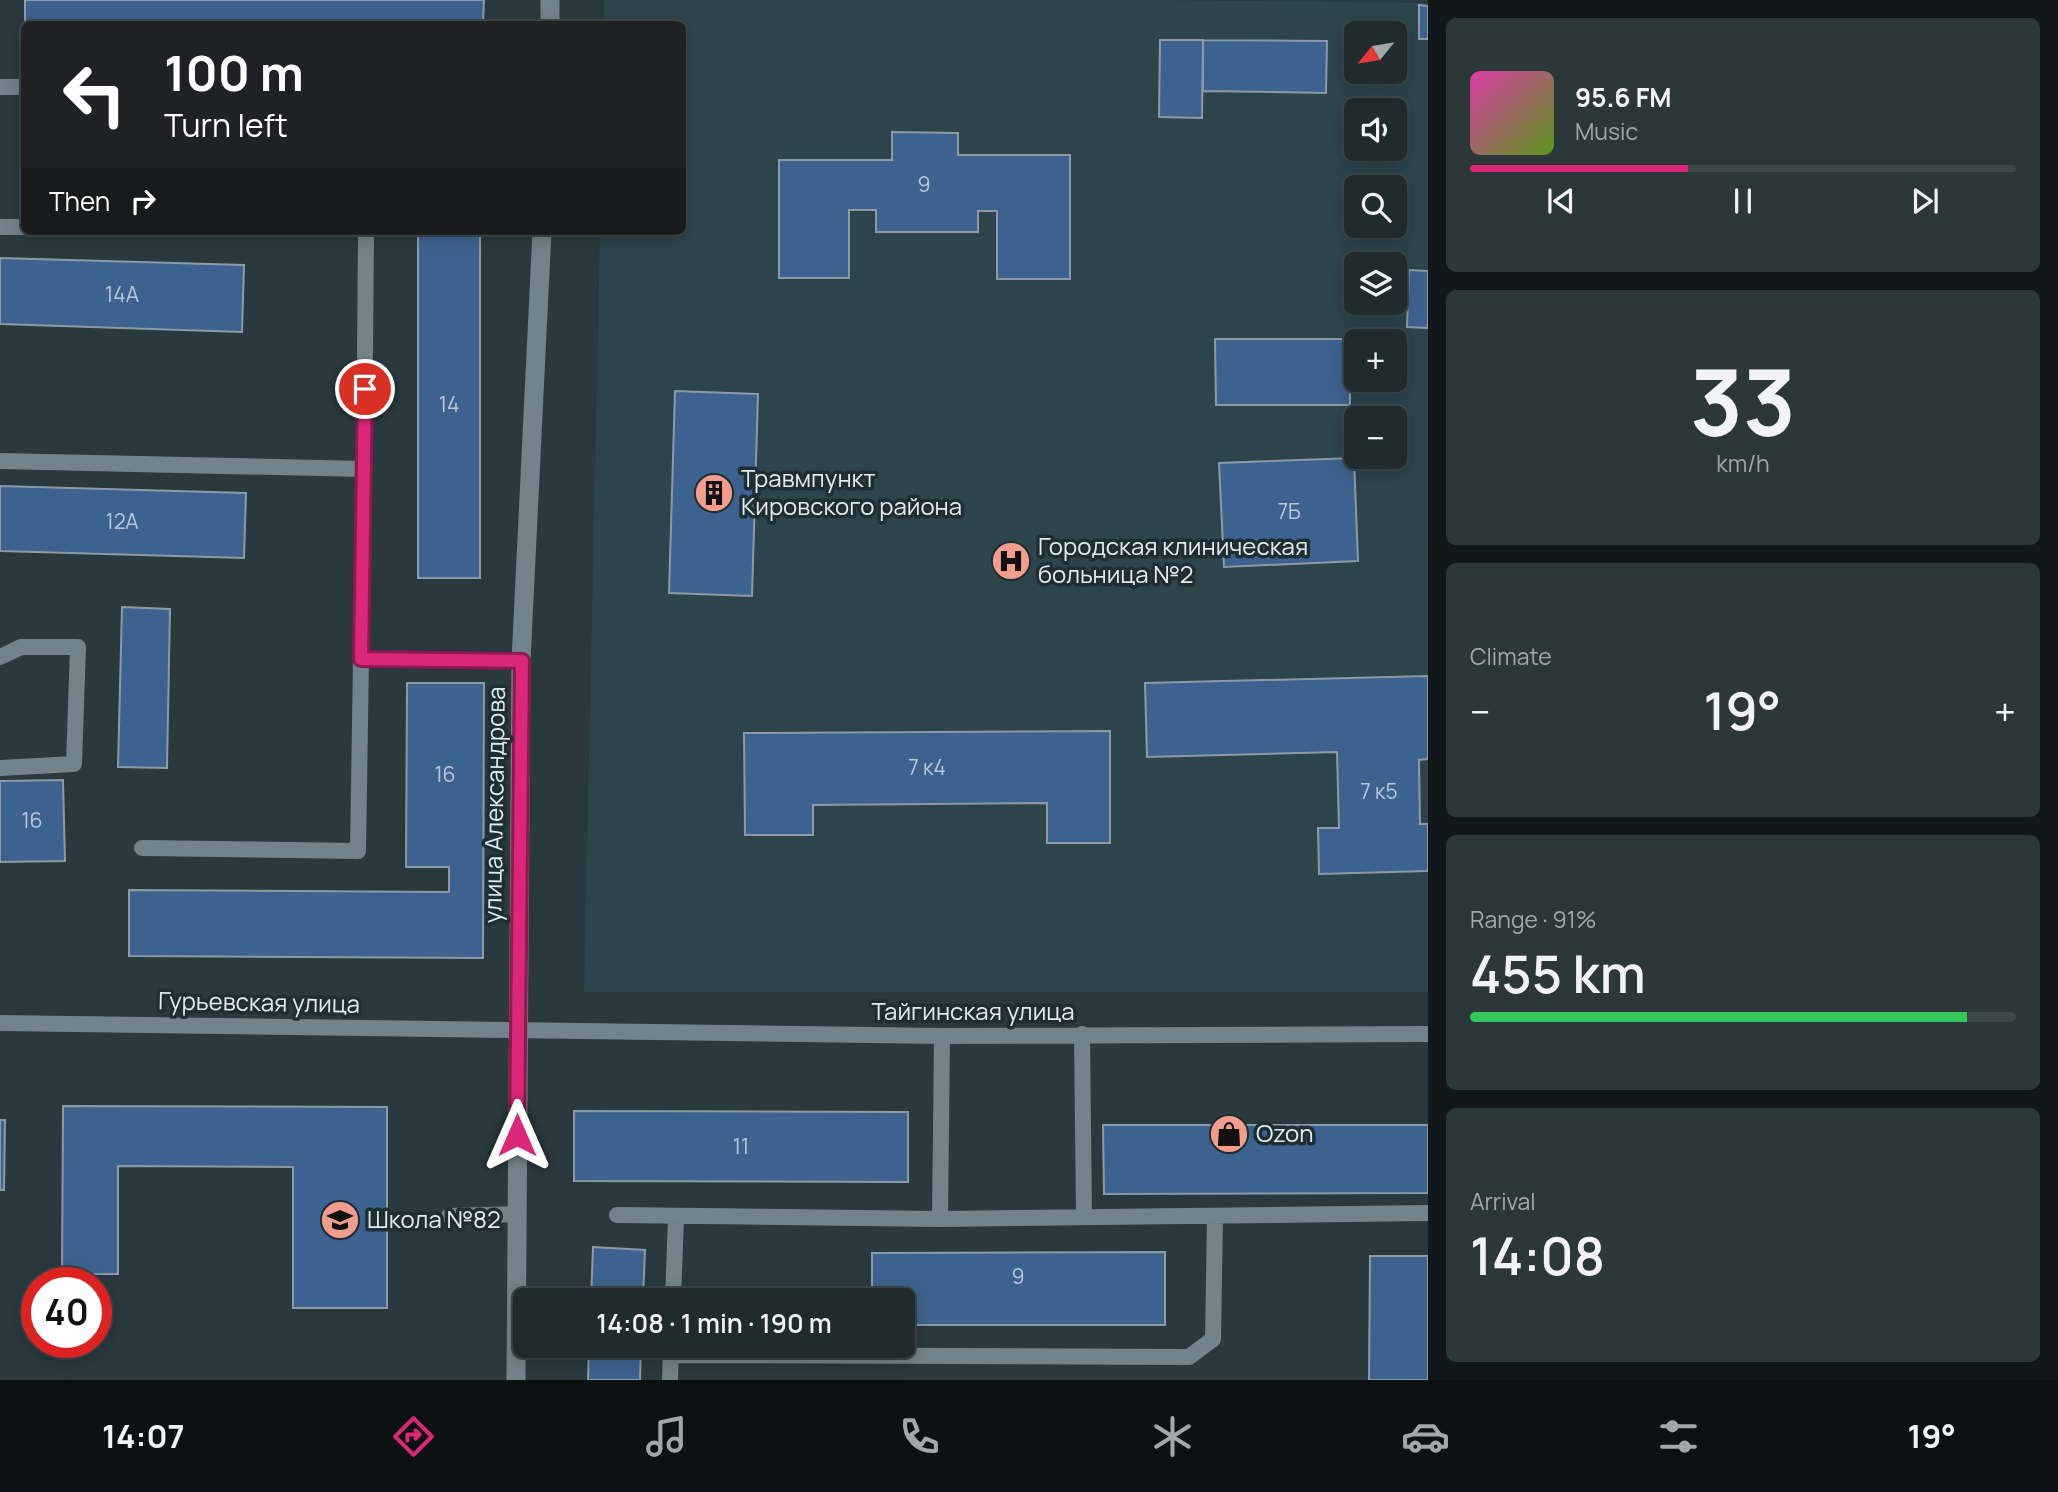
<!DOCTYPE html>
<html lang="en">
<head>
<meta charset="utf-8">
<style>
  :root { --surface:#1f2b2e; --page:#2c373a; --text:#f1f3f6; --muted:#a1a7aa; --line:#3c474a; --accent:#db2777 }
  body { margin:0; font-family:Manrope,sans-serif; background:var(--page); color:var(--text); height:100vh; display:flex; flex-direction:column; font-size:26px; white-space:nowrap }
  * { box-sizing:border-box; margin:0 }
  p { font-size:23px; color:var(--muted) }
  .icon { flex:none; width:38px; height:38px; fill:none; stroke:currentColor; stroke-width:2; stroke-linecap:round; stroke-linejoin:round }
  .map { position:relative; flex:1; overflow:hidden }
  .panel { display:flex; flex-direction:column; gap:18px; padding:18px; background:#111819; width:630px }
  .panel>* { flex:none }
  .hud { position:absolute; left:21px; top:21px; width:665px; height:214px; border-radius:10px; box-shadow:0 4px 18px #0003,0 0 0 2px var(--line); background:#202124; color:#fff; overflow:hidden }
  .needle { width:46px; rotate:240deg }
  .controls { position:absolute; left:1344px; top:21px; display:grid; gap:14px }
  .controls a { display:grid; place-items:center; width:63px; height:63px; border-radius:10px; background:var(--surface); box-shadow:0 4px 18px #0003,0 0 0 2px var(--line); font-size:35px }
  .speed { position:absolute; left:21px; top:1267px; display:flex; gap:14px; font-size:35px; font-weight:700; text-align:center }
  .speed>* { display:grid; place-content:center; width:91px; height:91px; border-radius:50%; background:var(--surface); box-shadow:0 4px 18px #0003,0 0 0 2px var(--line); line-height:1 }
  .speed .limit { border:10px solid #d22; background:#fff; color:#111 }
  .pin { position:absolute; display:grid; place-items:center; width:60px; height:60px; color:#fff; margin:-30px; border:4px solid #fff; border-radius:50%; box-shadow:0 2px 7px #0007 }
  .me { position:absolute; width:77px; margin:-38px; rotate:0deg; stroke-linejoin:round; filter:drop-shadow(0 0 5px #0008) }
  .turn { display:flex; align-items:center; gap:24px; height:147px; padding:0 28px; font-size:32px }
  .turn .icon { width:91px; height:91px; stroke-width:2.5 }
  .turn b { display:block; font-size:49px; line-height:60px }
  .then { display:flex; align-items:center; height:66px; padding:0 28px; background:#0003; gap:14px; font-size:26px }
  .big { font-size:52px; font-weight:600; line-height:1.1 }
  .panel .card { flex:1; display:flex; flex-direction:column; justify-content:center; gap:10px; min-width:0; padding:0 24px; border-radius:10px; background:var(--page) }
  .panel .dial { align-items:center; gap:0 }
  .dial b { font-size:91px; line-height:1 }
  .song { display:flex; align-items:center; gap:21px }
  .cover { width:84px; height:84px; border-radius:10px; background:linear-gradient(135deg,hsl(320 70% 55%),hsl(90 70% 35%)) }
  .played { height:7px; border-radius:4px; background:linear-gradient(90deg,var(--accent) 40%,var(--line) 40%) }
  .keys { display:flex; justify-content:space-around; direction:ltr }
  .heat { display:flex; justify-content:space-between; align-items:center; font-size:38px; direction:ltr }
  .charge { height:10px; border-radius:5px; background:linear-gradient(90deg,#34c759 91%,var(--line) 0) }
  .trip { position:absolute; left:513px; top:1288px; width:402px; height:70px; border-radius:10px; background:var(--surface); box-shadow:0 4px 18px #0003,0 0 0 2px var(--line); font-weight:600; line-height:70px; text-align:center }
  .tab-bar { display:flex; height:112px; justify-content:space-around; align-items:center; background:#0c1112; color:var(--muted) }
  .tab-bar .icon { width:49px; height:49px }
  .tab-bar .selected { color:var(--accent) }
  .tab-bar b { font-size:32px; color:var(--text) }
  main { display:flex; flex:1; min-height:0 }
  .map>svg:first-child { display:block }
  .built { fill:#2d444b; fill-rule:evenodd }
  .building { fill:#3c638f; stroke:#8f99a6; stroke-width:2 }
  .lines { fill:none; stroke-linecap:round; stroke-linejoin:round }
  .service { stroke:#728389; stroke-width:16 }
  .tertiary { stroke:#728389; stroke-width:19 }
  .route-casing { stroke:#8e194d; stroke-width:18 }
  .route { stroke:#db2777; stroke-width:12 }
  .labels { text-anchor:middle; stroke-width:7; stroke-linejoin:round; paint-order:stroke }
  .number-label { font-size:21px; fill:#b8c9d6 }
  .poi-label { font-size:24px; fill:#e1ebee; stroke:#1f2e33; text-anchor:start }
  .street-label { font-size:24px; fill:#e1ebee; stroke:#1f2e33 }
</style>
</head>
<body>
<main>
<div class="map">
<svg width="1428" height="1380" viewBox="0 0 1428 1380">
  <rect width="100%" height="100%" fill="#29393d"/>
  <path class="built" d="M604,0H1151L1428,3V992H584L600,231H682V24H604ZM1356,33H1395V72H1356ZM1356,110H1395V149H1356ZM1356,187H1395V226H1356ZM1356,264H1395V303H1356ZM1356,341H1395V380H1356ZM1356,418H1395V457H1356Z"/>
  <path class="building" d="M25,0H484L483,24H25Z
    M1419,5L1428,6V39H1419Z
    M1160,40H1203L1202,118L1159,117Z
    M1203,40L1327,41L1326,93L1203,91Z
    M892,132L958,133V155H1070V279H997V211H978V232H876V210H849V278H779V160H892Z
    M418,231H480V578H418Z
    M0,258L244,265L242,332L0,324Z
    M1409,270L1428,271V328L1407,327Z
    M1215,339H1350V405H1216Z
    M675,391L758,394L752,596L669,593Z
    M1354,458L1358,561L1224,567L1219,463Z
    M0,486L246,493L244,558L0,551Z
    M122,607L170,609L167,768L118,767Z
    M1428,676V759L1419,760L1420,824H1428V871L1319,874L1318,828H1339L1337,752L1147,757L1145,683Z
    M407,683H484L483,958L129,956V890L449,892V867H406Z
    M1110,731V843H1047V803L813,805V835H745L744,733Z
    M63,780L65,861L0,862V781Z
    M63,1106L387,1107V1308H293V1167L118,1166V1274H62Z
    M574,1111L908,1112V1182L574,1181Z
    M0,1120H5L4,1190H0Z
    M1103,1125H1428V1193L1104,1194Z
    M593,1247L645,1250L643,1300H591Z
    M1165,1252V1325H903V1300H872V1253Z
    M1370,1256H1428V1380H1369Z
    M589,1346H641L640,1380H588Z"/>
  <g class="lines">
    <path class="service" d="M0,87H24
      M0,227H24
      M0,461L364,469L366,231
      M0,657L21,647H78L74,764L0,768
      M361,659L521,661
      M142,848L358,851L364,469
      M0,1023L942,1036L1428,1034
      M1082,1034L1084,1216
      M617,1215L940,1219L1428,1213
      M449,1216L517,1214
      M940,1219L942,1036
      M673,1300L676,1217
      M671,1355L1189,1357L1213,1339L1215,1217
      M670,1380L671,1346"/>
    <path class="tertiary" d="M550,24V0
      M516,1380L521,661L542,231"/>
  </g>
  <g class="lines">
    <g class="route-casing">
      <path id="route" d="M365,389L361,659L522,661L517,1135"/>
    </g>
    <use href="#route" class="route"/>
  </g>
  <defs>
    <g id="building-disc" transform="scale(2.0125)"><circle r="9.5" fill="#f49d8c" stroke="#1f2e33"/><path d="M-4-6H4V6H1V3H-1V6H-4ZM-2.5-4.3h1.7v1.8h-1.7ZM.8-4.3h1.7v1.8H.8ZM-2.5-1h1.7V.8h-1.7ZM.8-1h1.7V.8H.8Z" fill="#111"/></g>
    <g id="hospital-disc" transform="scale(2.0125)"><circle r="9.5" fill="#f49d8c" stroke="#1f2e33"/><path d="M-5-5h3v3.5h4V-5h3V5h-3V1.5h-4V5h-3Z" fill="#111"/></g>
    <g id="shop-disc" transform="scale(2.0125)"><circle r="9.5" fill="#f49d8c" stroke="#1f2e33"/><path d="M-5-2.5h2.3a2.7 3.5 0 0 1 5.4 0H5L5.5 6h-11ZM-1.5-2.5h3a1.5 2.3 0 0 0-3 0Z" fill="#111"/></g>
    <g id="school-disc" transform="scale(2.0125)"><circle r="9.5" fill="#f49d8c" stroke="#1f2e33"/><path d="M0-5L7-2L0 1L-7-2ZM-4 1L0 2.5L4 1V4Q0 6-4 4Z" fill="#111"/></g>
  </defs>
  <g fill-rule="evenodd">
    <use href="#building-disc" x="714" y="493"/>
    <use href="#hospital-disc" x="1011" y="561"/>
    <use href="#shop-disc" x="1229" y="1134"/>
    <use href="#school-disc" x="340" y="1220"/>
  </g>
  <g class="labels">
    <g class="number-label">
      <text x="924" y="192">9</text>
      <text x="122" y="302">14А</text>
      <text x="449" y="412">14</text>
      <text x="1289" y="519">7Б</text>
      <text x="122" y="529">12А</text>
      <text x="927" y="775">7 к4</text>
      <text x="445" y="782">16</text>
      <text x="1379" y="799">7 к5</text>
      <text x="32" y="828">16</text>
      <text x="741" y="1154">11</text>
      <text x="1018" y="1284">9</text>
    </g>
    <g class="poi-label">
      <text x="741" y="487">Травмпункт<tspan x="741" dy="28">Кировского района</tspan></text>
      <text x="1038" y="555">Городская клиническая<tspan x="1038" dy="28">больница №2</tspan></text>
      <text x="1256" y="1142">Ozon</text>
      <text x="367" y="1228">Школа №82</text>
    </g>
    <g class="street-label">
      <text transform="translate(495 805) rotate(-89)" y="8">улица Александрова</text>
      <text transform="translate(259 1003) rotate(1)" y="8">Гурьевская улица</text>
      <text x="973" y="1020">Тайгинская улица</text>
    </g>
  </g>
</svg>
<div class="controls">
<a><svg class="needle" viewBox="-14 -14 28 28"><path d="M0-13l5 13h-10z" fill="#e53935"/><path d="M0 13l5-13h-10z" fill="#a1a7aa"/></svg></a>
<a><svg class="icon" aria-label="sound" viewBox="0 0 24 24"><path d="M4 9h4l5-4v14l-5-4H4zM17 9q2 3 0 6"/></svg></a>
<a><svg class="icon" aria-label="search" viewBox="0 0 24 24"><circle cx="10" cy="10" r="6"/><path d="M15 15l6 6"/></svg></a>
<a><svg class="icon" aria-label="layers" viewBox="0 0 24 24"><path d="M12 4l9 5-9 5-9-5zM3 14l9 5 9-5"/></svg></a>
<a>+</a>
<a>−</a>
</div>
<div class="speed"><div class="limit">40</div></div>
<div class="pin" style="left:365px;top:389px;background:#d93025"><svg class="icon" aria-label="arrive" viewBox="0 0 24 24"><path d="M6 21V4h12l-3 4 3 4H6"/></svg></div>
<svg class="me" style="left:517px;top:1135px" viewBox="-20 -20 40 40"><path d="M0-17L14 15 0 8-14 15z" fill="#db2777" stroke="#fff" stroke-width="4"/></svg>
<div class="trip">14:08 · 1 min · 190 m</div>
<div class="hud">
<div class="turn"><svg class="icon" aria-label="left" viewBox="0 0 24 24"><path d="M17 20v-9H6M10 6l-5 5 5 5"/></svg><div><b>100 m</b>Turn left</div></div>
<div class="then">Then<svg class="icon" aria-label="right" viewBox="0 0 24 24"><path d="M7 20v-9h11M14 6l5 5-5 5"/></svg></div>
</div>
</div>
<section class="panel">
<div class="card">
<div class="song"><i class="cover"></i><div><b>95.6 FM</b><p>Music</p></div></div>
<div class="played"></div>
<div class="keys"><svg class="icon" aria-label="previous" viewBox="0 0 24 24"><path d="M18 5L8 12l10 7zM5 5v14"/></svg><svg class="icon" aria-label="pause" viewBox="0 0 24 24"><path d="M8 5v14M16 5v14"/></svg><svg class="icon" aria-label="next" viewBox="0 0 24 24"><path d="M6 5l10 7-10 7zM19 5v14"/></svg></div>
</div>
<div class="card dial"><b>33</b><p>km/h</p></div>
<div class="card"><p>Climate</p>
<div class="heat"><a>−</a><b class="big">19°</b><a>+</a></div>
</div>
<div class="card"><p>Range · 91%</p><b class="big">455 km</b><div class="charge"></div></div>
<div class="card"><p>Arrival</p><b class="big">14:08</b></div>
</section>
</main>
<nav class="tab-bar">
<b>14:07</b>
<svg class="icon selected" aria-label="directions" viewBox="0 0 24 24"><path d="M12 3l9 9-9 9-9-9zM9 14v-3h6M13 9l2 2-2 2"/></svg>
<svg class="icon" aria-label="music" viewBox="0 0 24 24"><path d="M9 18V5l10-2v13"/><circle cx="6" cy="18" r="3"/><circle cx="16" cy="16" r="3"/></svg>
<svg class="icon" aria-label="phone" viewBox="0 0 24 24"><path d="M5 4h4l2 5-3 2q2 4 5 5l2-3 5 2v4C11 20 4 13 5 4z"/></svg>
<svg class="icon" aria-label="climate" viewBox="0 0 24 24"><path d="M12 3v18M4 7l16 10M4 17L20 7"/></svg>
<svg class="icon" aria-label="car" viewBox="0 0 24 24"><path d="M5 17H2v-5l4-1 3-4h7l3 4 3 1v5h-3M9 17h6M6 11h13"/><circle cx="7" cy="17" r="2"/><circle cx="17" cy="17" r="2"/></svg>
<svg class="icon" aria-label="filters" viewBox="0 0 24 24"><path d="M4 7h16M4 17h16"/><circle cx="9" cy="7" r="2"/><circle cx="15" cy="17" r="2"/></svg>
<b>19°</b>
</nav>
</body>
</html>
